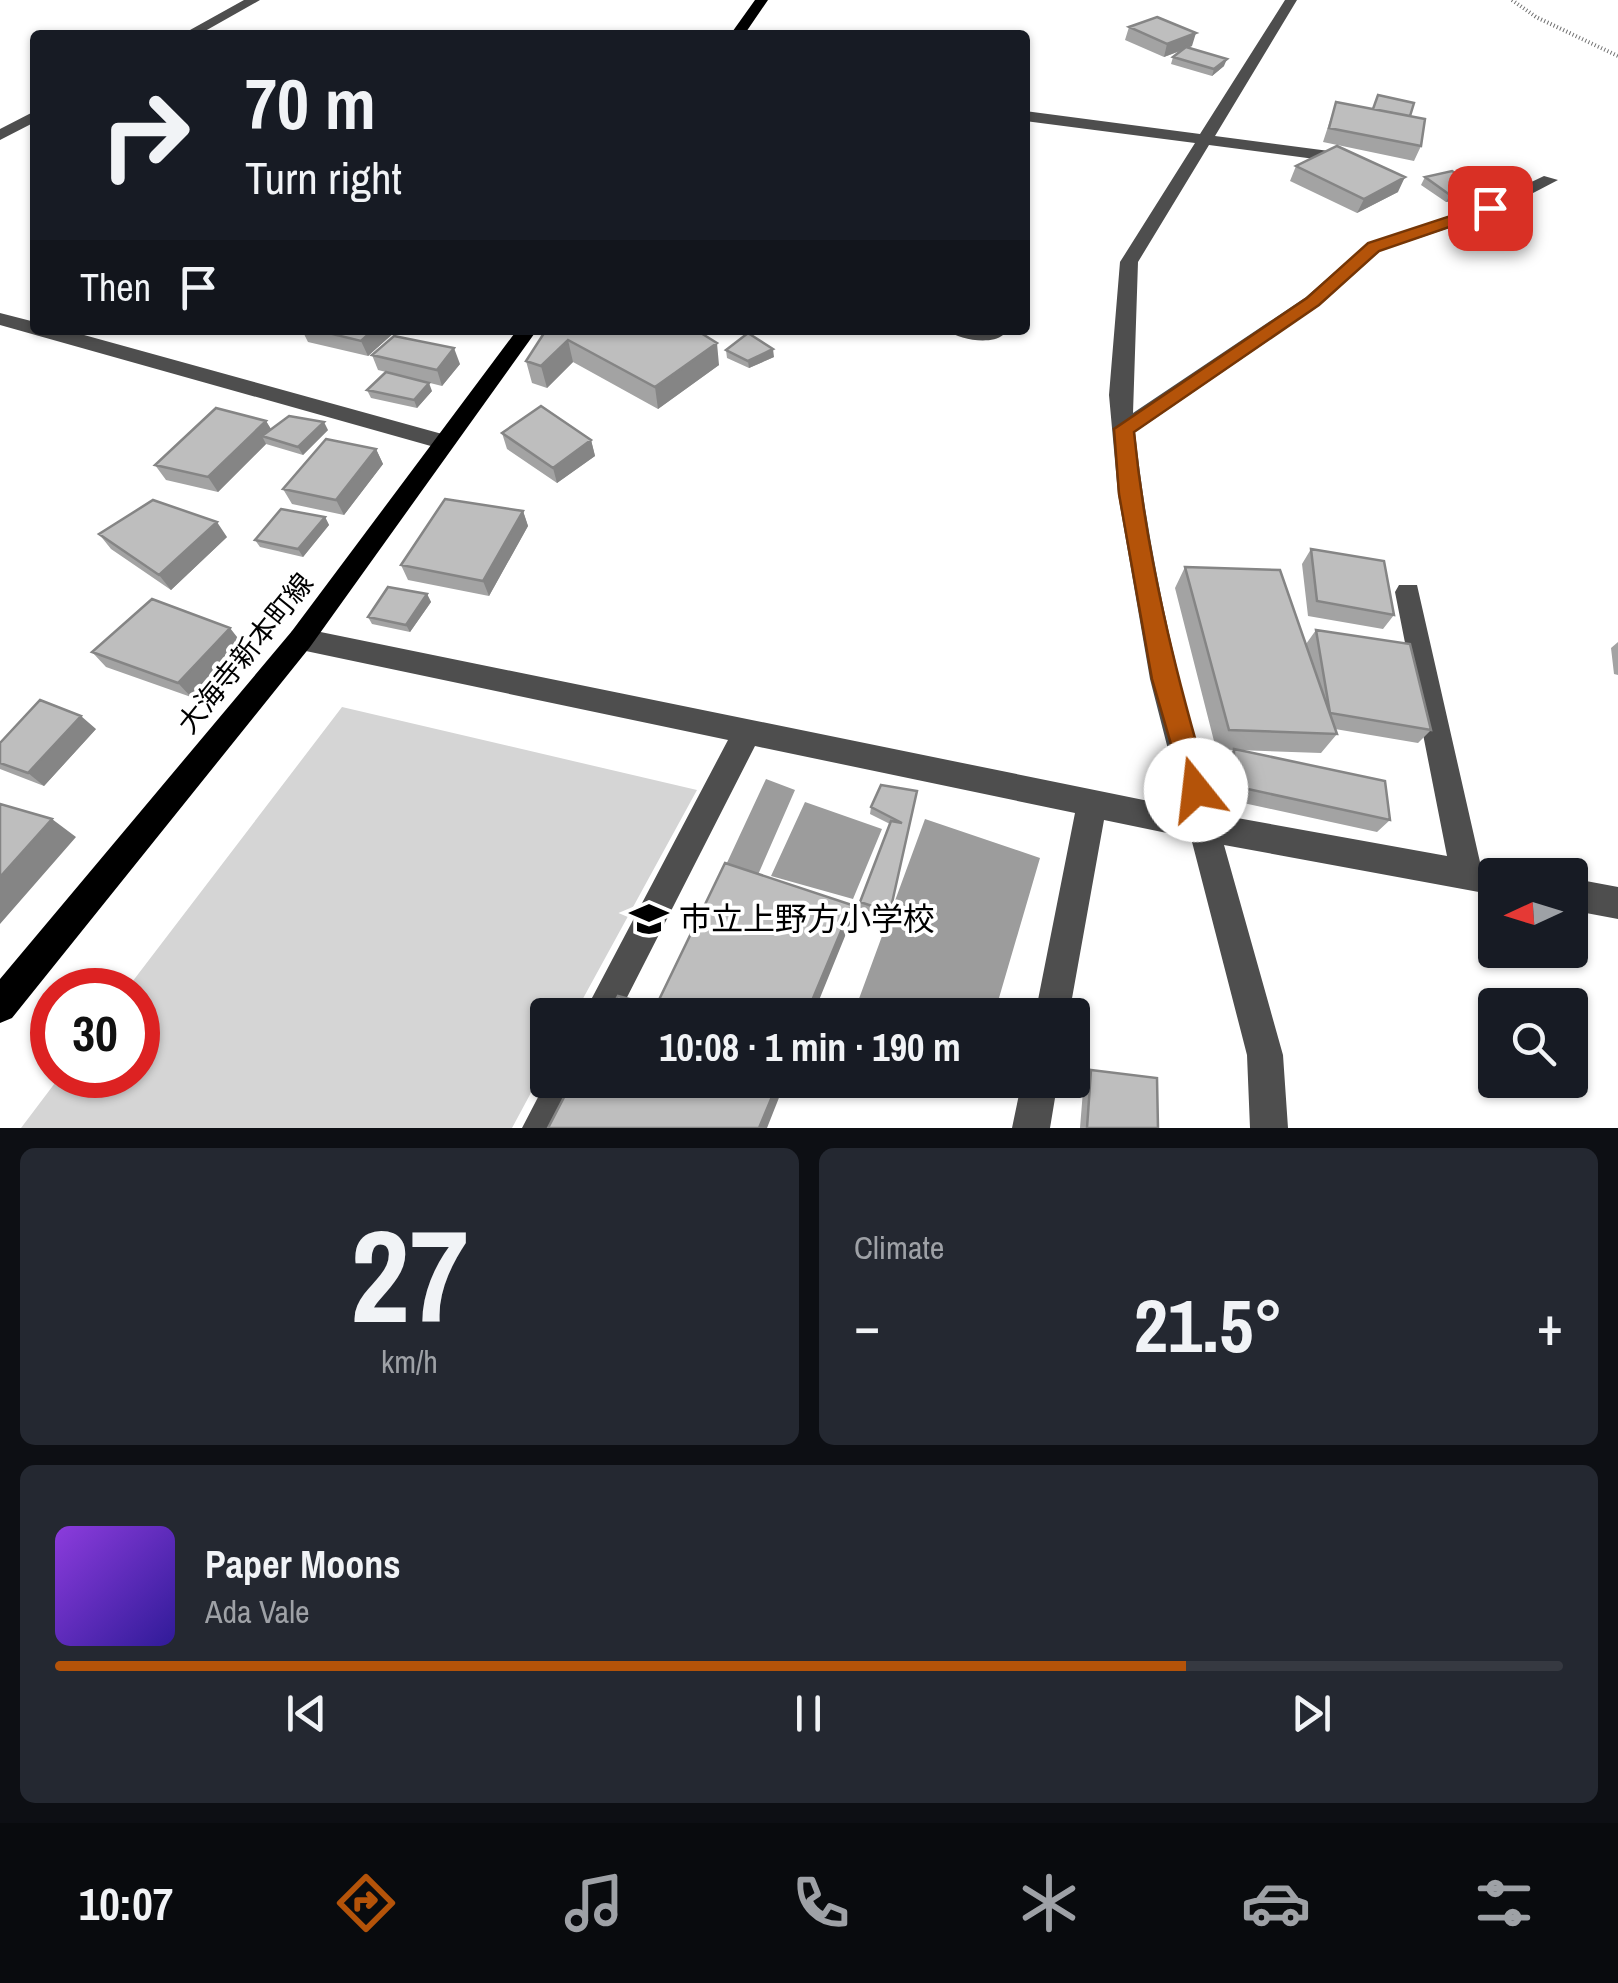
<!DOCTYPE html>
<html lang="en">
<head>
<meta charset="utf-8">
<style>
  :root { --surface:#171b24; --page:#242831; --text:#f1f3f6; --muted:#9ea1a6; --line:#363941; --accent:#b45309 }
  body { margin:0; font-family:"Archivo Narrow","Noto Sans JP",sans-serif; background:var(--page); color:var(--text); height:100vh; display:flex; flex-direction:column; font-size:38px; white-space:nowrap }
  * { box-sizing:border-box; margin:0 }
  p { font-size:32px; color:var(--muted) }
  .icon { flex:none; width:55px; height:55px; fill:none; stroke:currentColor; stroke-width:2; stroke-linecap:round; stroke-linejoin:round }
  .map { position:relative; height:1128px; overflow:hidden }
  .sheet { display:flex; flex-direction:column; gap:20px; padding:20px; background:#0d0f14; flex:1 }
  .sheet>* { flex:none }
  .banner { position:absolute; left:30px; top:30px; width:1000px; height:305px; border-radius:10px; box-shadow:0 2px 8px #0004; background:#171b24; color:var(--text); overflow:hidden }
  .needle { width:65px; rotate:266deg }
  .fabs { position:absolute; left:1478px; top:858px; display:grid; gap:20px }
  .fabs a { display:grid; place-items:center; width:110px; height:110px; border-radius:10px; background:var(--surface); box-shadow:0 2px 8px #0004; font-size:50px }
  .speed { position:absolute; left:30px; top:968px; display:flex; gap:20px; font-size:50px; font-weight:700; text-align:center }
  .speed>* { display:grid; place-content:center; width:130px; height:130px; border-radius:50%; background:var(--surface); box-shadow:0 2px 8px #0004; line-height:1 }
  .speed .limit { border:15px solid #d22; background:#fff; color:#111 }
  .pin { position:absolute; display:grid; place-items:center; width:85px; height:85px; color:#fff; margin:-42px; border-radius:20px; box-shadow:0 5px 15px #0006 }
  .me { position:absolute; width:110px; margin:-55px; rotate:344deg; stroke-linejoin:round; filter:drop-shadow(0 0 8px #0008) }
  .turn { display:flex; align-items:center; gap:35px; height:210px; padding:0 50px; font-size:45px }
  .turn .icon { width:130px; height:130px; stroke-width:2.5 }
  .turn b { display:block; font-size:70px; line-height:85px }
  .then { display:flex; align-items:center; height:95px; padding:0 50px; background:#0003; gap:20px; font-size:38px }
  .big { font-size:75px; font-weight:700; line-height:1.1 }
  .sheet .tile { flex:1; display:flex; flex-direction:column; justify-content:center; gap:15px; min-width:0; padding:0 35px; border-radius:15px; background:var(--page) }
  .sheet .dial { align-items:center; gap:0 }
  .dial b { font-size:130px; line-height:1 }
  .song { display:flex; align-items:center; gap:30px }
  .cover { width:120px; height:120px; border-radius:15px; background:linear-gradient(135deg,hsl(270 70% 55%),hsl(250 70% 35%)) }
  .played { height:10px; border-radius:5px; background:linear-gradient(90deg,var(--accent) 75%,var(--line) 75%) }
  .keys { display:flex; justify-content:space-around; direction:ltr }
  .heat { display:flex; justify-content:space-between; align-items:center; font-size:55px; direction:ltr }
  .sheet .tiles { flex:1; display:grid; gap:20px; grid-template-columns:1fr 1fr }
  .tile:last-child { grid-column:span 2 }
  .trip { position:absolute; left:530px; top:998px; width:560px; height:100px; border-radius:10px; background:var(--surface); box-shadow:0 2px 8px #0004; font-weight:700; line-height:100px; text-align:center }
  .tabs { display:flex; height:160px; justify-content:space-around; align-items:center; background:#090b0e; color:var(--muted) }
  .tabs .icon { width:70px; height:70px }
  .tabs .current { color:var(--accent) }
  .tabs b { font-size:45px; color:var(--text) }
  .map>svg:first-child { display:block }
  .green { fill:#d5d5d5 }
  .water { fill:#9c9c9c }
  .lines { fill:none; stroke-linecap:round; stroke-linejoin:round }
  .path { stroke:#707070; stroke-width:4; stroke-dasharray:1 2.5; stroke-linecap:butt }
  .minor { fill:#4e4e4e; fill-rule:evenodd }
  .major { fill:#000; fill-rule:evenodd }
  .wall { fill:#a3a3a3 }
  .shaded-wall { fill:#858585 }
  .building { fill:#bebebe; stroke:#858585; stroke-width:2.5 }
  .route { fill:#b45309; stroke:#753606; stroke-width:2.5 }
  .labels { text-anchor:middle; stroke-width:8; stroke-linejoin:round; paint-order:stroke }
  .street-label { font-size:28px; fill:#000; stroke:#fff }
  .near-poi-label { font-size:32px; fill:#000; stroke:#fff; text-anchor:start }
</style>
</head>
<body>
<div class="map">
<svg width="1618" height="1128" viewBox="0 0 1618 1128">
  <rect width="100%" height="100%" fill="#fff"/>
  <path class="green" d="M342,707L697,790L574,1015H548L547,1063L512,1128H21L61,1075H138V990H126Z"/>
  <path class="water" d="M766,779L795,790L757,877L725,867Z
    M805,802L882,829L853,899L771,876Z
    M925,819L1040,858L994,1015H853Z"/>
  <g class="lines">
    <path class="path" d="M1512,0L1536,17L1618,56"/>
    <path class="minor" d="M244,0H260L198,35H181Z
      M1285,0H1297L1215,136L1352,154L1360,159L1352,164L1209,145L1138,262L1133,413L1306,297L1368,243L1485,204L1544,176L1558,180L1497,212L1380,251L1320,305L1135,432C1149,562 1180,688 1215,814L1447,856L1395,592L1399,585H1417L1480,862L1506,869L1509,875H1495V895L1224,845L1283,1055L1288,1128H1250L1247,1055L1191,838L1104,820L1069,1015H1035L1075,813L755,746L618,1015H583L728,740L301,650L292,647L288,639L292,631L301,628L1183,808L1150,679L1118,494L1109,395L1120,262L1195,143L1025,121V111L1200,134Z
      M35,111V122L0,140V129Z
      M0,313L35,322V330H66L453,437L456,442L445,450L0,325Z
      M947,330H998L1003,335C991,345 959,340 947,330Z
      M1570,878L1618,887V919L1570,910Z
      M548,1078L584,1080L561,1128H522Z
      M1022,1080H1058L1050,1128H1012Z"/>
    <path class="major" d="M755,0H768L744,35H730Z
      M517,330H537L310,647L12,1018L0,1023V979L292,631Z"/>
  </g>
  <path class="wall" d="M1129,27L1192,46L1187,48L1224,66L1212,76L1171,64L1173,57L1183,50L1164,57L1125,40Z
    M1336,102L1410,116L1421,146L1414,161L1323,142Z
    M1296,166L1398,192L1357,213L1290,181Z
    M1425,177L1474,196L1446,202L1421,185Z
    M302,330H397L368,356L308,342Z
    M546,330H701L699,332L719,365L658,409L573,362L547,388L532,383L526,361Z
    M726,350L774,357L749,368L727,358Z
    M372,355L460,364L442,386L378,370Z
    M367,390L432,391L417,408L371,398Z
    M266,421L271,429L328,430L303,455L266,444L218,492L166,480L155,465Z
    M502,433L591,440L595,456L557,483L507,449Z
    M376,449L383,464L344,515L292,504L283,489Z
    M523,511L528,526L489,596L408,580L401,565Z
    M325,517L329,525L303,557L260,547L255,540Z
    M99,534L227,537L171,590L111,549Z
    M1311,549L1394,615L1383,629L1308,616L1302,564Z
    M1185,567L1306,644L1316,630L1431,730L1418,743L1335,729L1337,734L1321,753L1237,750L1390,820L1377,832L1225,799V762L1233,750L1216,749L1175,588Z
    M427,594L431,602L410,632L372,624L368,617Z
    M241,642L191,697L106,667L92,652Z
    M1618,642V675L1614,674L1611,648Z
    M96,729L44,786L0,769V743Z
    M917,791L889,918L859,908L860,902L890,824L870,814L871,807Z
    M1091,1070L1158,1128H1080L1084,1078Z"/>
  <path class="shaded-wall" d="M1196,33L1192,46L1164,57L1167,44Z
    M1227,59L1224,66L1212,76L1214,69Z
    M1405,177L1398,192L1357,213L1364,199Z
    M1478,189L1474,196L1446,202L1450,195Z
    M373,330H397L368,356L361,341Z
    M568,340L573,362L547,388L541,366Z
    M717,343L719,365L658,409L655,387Z
    M454,348L460,364L442,386L437,370Z
    M773,349L774,357L749,368L748,361Z
    M429,383L432,391L417,408L414,400Z
    M266,421L275,436H262L266,444L218,492L208,477Z
    M324,422L328,430L303,455L298,447Z
    M591,440L595,456L557,483L553,468Z
    M376,449L383,464L344,515L336,500Z
    M523,511L528,526L489,596L483,581Z
    M325,517L329,525L303,557L298,549Z
    M217,522L227,537L171,590L159,575Z
    M427,594L431,602L410,632L406,625Z
    M230,628L241,642L191,697L178,683Z
    M81,716L96,729L44,786L28,773Z
    M52,819L76,837L0,924V877Z
    M852,905L850,924L813,1015H806Z
    M779,1080H786L767,1128H759Z"/>
  <path class="building" d="M1157,17L1196,33L1167,44L1129,27Z
    M1186,47L1227,59L1214,69L1173,57Z
    M1378,95L1414,103L1410,116L1373,109Z
    M1336,102L1425,119L1421,146L1329,128Z
    M1337,146L1405,177L1364,199L1296,166Z
    M1452,171L1478,189L1450,195L1425,177Z
    M316,330H373L361,341Z
    M546,330H696L717,343L655,387L568,340L541,366L526,361Z
    M748,333L773,349L748,361L726,350Z
    M394,336L454,348L437,370L372,355Z
    M386,372L429,383L414,400L367,390Z
    M541,406L591,440L553,468L502,433Z
    M216,408L266,421L208,477L155,465Z
    M289,416L324,422L298,447L262,436Z
    M326,439L376,449L336,500L283,489Z
    M445,499L523,511L483,581L401,565Z
    M153,500L217,522L159,575L99,534Z
    M281,509L325,517L298,549L255,540Z
    M1311,549L1384,561L1394,615L1317,601Z
    M1185,567L1280,570L1337,734L1229,730Z
    M388,587L427,594L406,625L368,617Z
    M152,599L230,628L178,683L92,652Z
    M1316,630L1410,644L1431,730L1330,713Z
    M40,700L81,716L28,773L0,763V743Z
    M1234,749L1385,781L1390,820L1234,786Z
    M881,785L917,791L890,912L860,902L891,821L902,823L871,807Z
    M0,804L52,819L0,877Z
    M725,863L852,905L806,1015H608L618,996L656,1006Z
    M1091,1070L1157,1078L1158,1128H1087Z
    M573,1080H779L759,1128H548Z"/>
  <path class="route" d="M1490,203L1498,208L1496,211L1379,251L1319,305L1134,432C1146,554 1175,673 1210,790L1206,799L1196,802L1187,799L1152,679L1119,494L1114,429L1307,298L1368,243Z"/>
  <defs>
    <g id="school-bare" transform="scale(3)"><path d="M0-5L7-2L0 1L-7-2ZM-4 1L0 2.5L4 1V4Q0 6-4 4Z" fill="#000" stroke="#fff" stroke-width="2.5" paint-order="stroke"/></g>
  </defs>
  <g fill-rule="evenodd">
    <use href="#school-bare" x="649" y="919"/>
  </g>
  <g class="labels">
    <g class="street-label">
      <text transform="translate(245 653) rotate(-51)" y="10">大海寺新本町線</text>
    </g>
    <g class="near-poi-label">
      <text x="679" y="930">市立上野方小学校</text>
    </g>
  </g>
</svg>
<div class="fabs">
<a><svg class="needle" viewBox="-14 -14 28 28"><path d="M0-13l5 13h-10z" fill="#e53935"/><path d="M0 13l5-13h-10z" fill="#9ea1a6"/></svg></a>
<a><svg class="icon" aria-label="search" viewBox="0 0 24 24"><circle cx="10" cy="10" r="6"/><path d="M15 15l6 6"/></svg></a>
</div>
<div class="speed"><div class="limit">30</div></div>
<div class="pin" style="left:1490px;top:208px;background:#d93025"><svg class="icon" aria-label="arrive" viewBox="0 0 24 24"><path d="M6 21V4h12l-3 4 3 4H6"/></svg></div>
<svg class="me" style="left:1196px;top:790px" viewBox="-20 -20 40 40"><circle r="19" fill="#fff"/><path d="M0-13L10 11 0 6-10 11z" fill="#b45309"/></svg>
<div class="trip">10:08 · 1 min · 190 m</div>
<div class="banner">
<div class="turn"><svg class="icon" aria-label="right" viewBox="0 0 24 24"><path d="M7 20v-9h11M14 6l5 5-5 5"/></svg><div><b>70 m</b>Turn right</div></div>
<div class="then">Then<svg class="icon" aria-label="arrive" viewBox="0 0 24 24"><path d="M6 21V4h12l-3 4 3 4H6"/></svg></div>
</div>
</div>
<section class="sheet">
<div class="tiles">
<div class="tile dial"><b>27</b><p>km/h</p></div>
<div class="tile"><p>Climate</p>
<div class="heat"><a>−</a><b class="big">21.5°</b><a>+</a></div>
</div>
<div class="tile">
<div class="song"><i class="cover"></i><div><b>Paper Moons</b><p>Ada Vale</p></div></div>
<div class="played"></div>
<div class="keys"><svg class="icon" aria-label="previous" viewBox="0 0 24 24"><path d="M18 5L8 12l10 7zM5 5v14"/></svg><svg class="icon" aria-label="pause" viewBox="0 0 24 24"><path d="M8 5v14M16 5v14"/></svg><svg class="icon" aria-label="next" viewBox="0 0 24 24"><path d="M6 5l10 7-10 7zM19 5v14"/></svg></div>
</div>
</div>
</section>
<nav class="tabs">
<b>10:07</b>
<svg class="icon current" aria-label="directions" viewBox="0 0 24 24"><path d="M12 3l9 9-9 9-9-9zM9 14v-3h6M13 9l2 2-2 2"/></svg>
<svg class="icon" aria-label="music" viewBox="0 0 24 24"><path d="M9 18V5l10-2v13"/><circle cx="6" cy="18" r="3"/><circle cx="16" cy="16" r="3"/></svg>
<svg class="icon" aria-label="phone" viewBox="0 0 24 24"><path d="M5 4h4l2 5-3 2q2 4 5 5l2-3 5 2v4C11 20 4 13 5 4z"/></svg>
<svg class="icon" aria-label="climate" viewBox="0 0 24 24"><path d="M12 3v18M4 7l16 10M4 17L20 7"/></svg>
<svg class="icon" aria-label="car" viewBox="0 0 24 24"><path d="M5 17H2v-5l4-1 3-4h7l3 4 3 1v5h-3M9 17h6M6 11h13"/><circle cx="7" cy="17" r="2"/><circle cx="17" cy="17" r="2"/></svg>
<svg class="icon" aria-label="filters" viewBox="0 0 24 24"><path d="M4 7h16M4 17h16"/><circle cx="9" cy="7" r="2"/><circle cx="15" cy="17" r="2"/></svg>
</nav>
</body>
</html>
